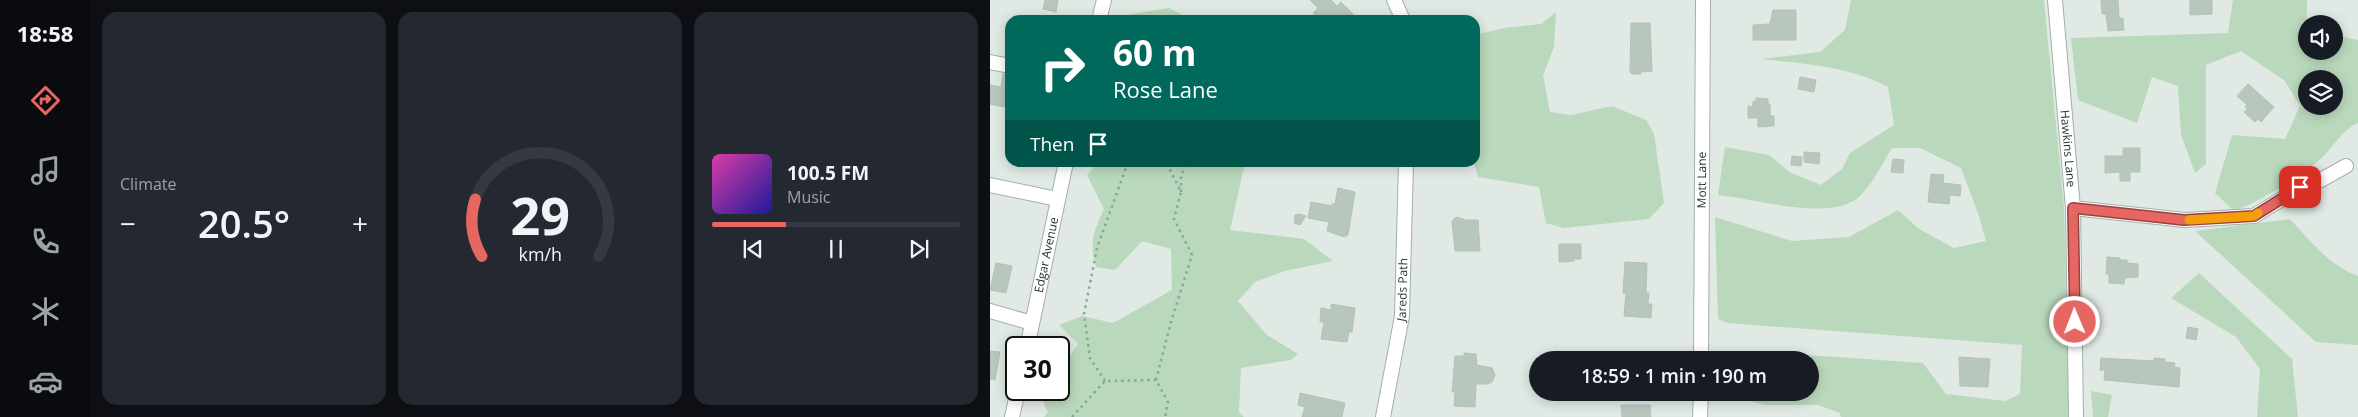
<!DOCTYPE html>
<html lang="en">
<head>
<meta charset="utf-8">
<style>
  :root { --surface:#171b24; --page:#242831; --text:#f1f3f6; --muted:#9ea1a6; --line:#363941; --accent:#e66661 }
  body { margin:0; font-family:"Open Sans",sans-serif; background:var(--page); color:var(--text); height:100vh; display:flex; flex-direction:column; font-size:19px; white-space:nowrap }
  * { box-sizing:border-box; margin:0 }
  p { font-size:16px; color:var(--muted) }
  .icon { flex:none; width:28px; height:28px; fill:none; stroke:currentColor; stroke-width:2; stroke-linecap:round; stroke-linejoin:round }
  .map { position:relative; flex:1; overflow:hidden }
  .details { display:flex; flex-direction:column; gap:12px; padding:12px; background:#0d0f14; width:900px }
  .details>* { flex:none }
  .top-card { position:absolute; left:15px; top:15px; width:475px; height:152px; border-radius:15px; box-shadow:0 2px 12px #0003; background:#00695c; color:#fff; overflow:hidden }
  .fabs { position:absolute; left:1308px; top:15px; display:grid; gap:10px }
  .fabs a { display:grid; place-items:center; width:45px; height:45px; border-radius:50%; background:var(--surface); box-shadow:0 2px 12px #0003; font-size:25px }
  .speed { position:absolute; left:15px; top:336px; display:flex; gap:10px; font-size:25px; font-weight:700; text-align:center }
  .speed>* { display:grid; place-content:center; width:65px; height:65px; border-radius:50%; background:var(--surface); box-shadow:0 2px 12px #0003; line-height:1 }
  .speed .limit { border:2px solid #111; border-radius:8px; background:#fff; color:#111 }
  .pin { position:absolute; display:grid; place-items:center; width:42px; height:42px; color:#fff; margin:-21px; border-radius:10px; box-shadow:0 2px 8px #0006 }
  .me { position:absolute; width:55px; margin:-28px; rotate:359deg; stroke-linejoin:round; filter:drop-shadow(0 0 4px #0008) }
  .turn { display:flex; align-items:center; gap:18px; height:105px; padding:0 25px; font-size:22px }
  .turn .icon { width:65px; height:65px; stroke-width:2.5 }
  .turn b { display:block; font-size:35px; line-height:42px }
  .then { display:flex; align-items:center; height:48px; padding:0 25px; background:#0003; gap:10px; font-size:19px }
  .big { font-size:38px; font-weight:600; line-height:1.1 }
  .details .card { flex:1; display:flex; flex-direction:column; justify-content:center; gap:8px; min-width:0; padding:0 18px; border-radius:15px; background:var(--page) }
  .details .dial { align-items:center; gap:0 }
  .dial svg { height:130px; overflow:visible; fill:none; stroke:var(--line); stroke-width:7; stroke-linecap:round; text-anchor:middle }
  .dial text { fill:var(--text); stroke:none }
  .song { display:flex; align-items:center; gap:15px }
  .cover { width:60px; height:60px; border-radius:8px; background:linear-gradient(135deg,hsl(320 70% 55%),hsl(240 70% 35%)) }
  .played { height:5px; border-radius:2px; background:linear-gradient(90deg,var(--accent) 30%,var(--line) 30%) }
  .keys { display:flex; justify-content:space-around; direction:ltr }
  .heat { display:flex; justify-content:space-between; align-items:center; font-size:28px; direction:ltr }
  .details .tiles { flex:1; display:grid; gap:12px; grid-template-columns:repeat(3,1fr) }
  .trip { position:absolute; left:539px; top:351px; width:290px; height:50px; border-radius:25px; background:var(--surface); box-shadow:0 2px 12px #0003; font-weight:600; line-height:50px; text-align:center }
  main { display:flex; flex:1; min-height:0 }
  .tabs { display:flex; flex-direction:column; width:90px; justify-content:space-around; align-items:center; background:#090b0e; color:var(--muted) }
  .tabs .icon { width:35px; height:35px }
  .tabs .selected { color:var(--accent) }
  .tabs b { font-size:22px; color:var(--text) }
  .map>svg:first-child { display:block }
  .green { fill:#bad9bc; fill-rule:evenodd }
  .building { fill:#b8c7be; stroke:#b3c2b9 }
  .lines { fill:none; stroke-linecap:round; stroke-linejoin:round }
  .street-casing { stroke:#a3b0a9; stroke-width:16 }
  .path { stroke:#82aa96; stroke-width:2.5; stroke-dasharray:2.5 4; stroke-linecap:butt }
  .street { stroke:#fff; stroke-width:14 }
  .route-casing { stroke:#96423f; stroke-width:12 }
  .route { stroke:#e66661; stroke-width:9 }
  .slow { stroke:#f59e0b; stroke-width:9 }
  .labels { text-anchor:middle; stroke-width:4.5; stroke-linejoin:round; paint-order:stroke }
  .street-label { font-size:12px; fill:#22382e; stroke:#f0f6f2 }
</style>
</head>
<body>
<main>
<nav class="tabs">
<b>18:58</b>
<svg class="icon selected" aria-label="directions" viewBox="0 0 24 24"><path d="M12 3l9 9-9 9-9-9zM9 14v-3h6M13 9l2 2-2 2"/></svg>
<svg class="icon" aria-label="music" viewBox="0 0 24 24"><path d="M9 18V5l10-2v13"/><circle cx="6" cy="18" r="3"/><circle cx="16" cy="16" r="3"/></svg>
<svg class="icon" aria-label="phone" viewBox="0 0 24 24"><path d="M5 4h4l2 5-3 2q2 4 5 5l2-3 5 2v4C11 20 4 13 5 4z"/></svg>
<svg class="icon" aria-label="climate" viewBox="0 0 24 24"><path d="M12 3v18M4 7l16 10M4 17L20 7"/></svg>
<svg class="icon" aria-label="car" viewBox="0 0 24 24"><path d="M5 17H2v-5l4-1 3-4h7l3 4 3 1v5h-3M9 17h6M6 11h13"/><circle cx="7" cy="17" r="2"/><circle cx="17" cy="17" r="2"/></svg>
</nav>
<section class="details">
<div class="tiles">
<div class="card"><p>Climate</p>
<div class="heat"><a>−</a><b class="big">20.5°</b><a>+</a></div>
</div>
<div class="card dial"><svg viewBox="0 0 100 80">
<path d="M14 69A42 42 0 1 1 86 69"/>
<path d="M14 69A42 42 0 0 1 10 34" stroke="#e66661"/>
<text x="50" y="56" font-size="32" font-weight="700">29</text>
<text x="50" y="72" font-size="11">km/h</text>
</svg></div>
<div class="card">
<div class="song"><i class="cover"></i><div><b>100.5 FM</b><p>Music</p></div></div>
<div class="played"></div>
<div class="keys"><svg class="icon" aria-label="previous" viewBox="0 0 24 24"><path d="M18 5L8 12l10 7zM5 5v14"/></svg><svg class="icon" aria-label="pause" viewBox="0 0 24 24"><path d="M8 5v14M16 5v14"/></svg><svg class="icon" aria-label="next" viewBox="0 0 24 24"><path d="M6 5l10 7-10 7zM19 5v14"/></svg></div>
</div>
</div>
</section>
<div class="map">
<svg width="1368" height="417" viewBox="0 0 1368 417">
  <rect width="100%" height="100%" fill="#e0e9e3"/>
  <path class="green" d="M861,0H1054L1074,208L1079,417H851L850,413L828,405H774L739,395V393L820,392V360L727,359L759,351L933,363L956,394L1015,401L1030,394L1032,345L738,323L728,319L725,217L802,241L859,237L908,210L929,229L964,248L996,241L988,213L971,168L930,148H902C893,162 882,185 870,196C842,223 763,198 728,195L735,147L779,155L801,173L831,185L852,169L860,153L904,125L898,87C858,66 815,64 771,59L830,52L855,30Z
    M1243,0H1317L1316,51H1344V35L1368,40V123C1350,131 1342,150 1327,162C1301,182 1274,199 1244,211L1225,193L1242,135L1295,139L1310,106L1295,81L1251,51L1216,65V164L1205,173L1191,135L1188,86L1162,77L1147,123L1088,100L1081,38L1238,33ZM1316,79H1344V106H1316Z
    M179,8L202,20H135L136,15Z
    M566,12L564,47L553,75L560,112L581,115L622,106L656,120L664,134L674,203L659,219L574,228L556,223L549,187L488,177L484,163L485,35L514,28L551,24Z
    M108,163H255L240,230L314,239L343,261L295,271L265,282L248,301L277,335L308,354L301,360L251,368L249,412L254,417H54L58,412L48,392L50,390H69V372L88,344L69,325L92,316L123,323L182,290L181,249L152,241L125,270L106,267C99,242 103,233 114,209L97,175Z
    M1300,219C1320,241 1340,266 1368,276V345L1326,342L1205,231Z
    M1209,273L1302,359L1308,417H1267L1270,369L1246,337L1181,298Z
    M1101,391L1122,395L1118,417H1103Z"/>
  <path class="building" d="M55,0H68L66,12L53,9Z
    M320,0H341L347,6L351,2L369,20H329L323,13L328,8Z
    M1111,0H1128L1129,18H1133L1134,30L1118,31L1116,14H1112Z
    M1200,0H1222V14L1200,15Z
    M783,10H806V40H763V25L780,24Z
    M641,23H660L662,71L651,72V74H642L640,72Z
    M13,74L20,75V108L0,104V85L11,87Z
    M810,77L826,80L824,92L808,89Z
    M1258,84L1284,107L1271,122L1268,119L1265,122L1254,112L1258,109L1255,107L1257,105L1247,96Z
    M766,98L778,99V104H780V116H784V126L768,127V118H758V106L763,107V101L766,102Z
    M1133,148H1150V172H1140V181H1130V172L1115,173V156H1133Z
    M814,152L830,153L829,164L814,162Z
    M802,156L812,157L811,166L801,165Z
    M903,159L914,160L913,173L901,172Z
    M941,174L954,175L953,183L971,185L970,196L960,195L959,204L938,202Z
    M348,188L365,192L358,235L354,237L337,231L339,222L318,218L321,202L342,206V204H345Z
    M309,214L316,216L310,225L304,223L305,215Z
    M466,217L476,220H488L490,251H465L462,221Z
    M569,244H591V259H584V261L569,262Z
    M1117,257L1130,258V260H1137V263L1148,264V277L1135,278L1134,284L1119,283V274H1116Z
    M635,262L657,263L656,293H659L658,304H662L661,318L634,316L636,293H633Z
    M6,263L22,266L16,293L0,290Z
    M341,304L365,308L362,332H359L357,342L331,339L334,322H330L331,308L341,310Z
    M1198,327L1208,329L1206,340L1196,338Z
    M0,351L10,352L5,380L0,379Z
    M474,353L486,354L487,365L502,368L505,375L502,382L497,384H486L485,407L464,406L465,392H462L465,356H474Z
    M969,357L1000,359L998,387L970,386Z
    M1111,358L1164,361V358L1175,359V362L1185,363L1184,367L1190,368L1189,387L1114,380L1115,370H1110Z
    M310,393L355,403L352,417H312L315,407L308,405Z
    M631,405H660L661,417H632Z"/>
  <g class="lines">
    <g class="street-casing">
      <g id="street">
        <path d="M404,0L413,20"/>
        <path id="s1" d="M1065,0L1083,208L1086,417"/>
        <path d="M109,20L114,0"/>
        <path d="M0,62L20,66"/>
        <path d="M0,185L67,199"/>
        <path d="M1083,208L1195,220L1264,216L1311,187L1331,180L1356,166"/>
        <path d="M0,311L42,323"/>
        <path id="s2" d="M37,348L76,162"/>
        <path id="s3" d="M711,360L713,0"/>
        <path d="M22,417L28,390"/>
        <path id="s4" d="M393,417L412,316L416,162"/>
        <path d="M710,417L711,392"/>
      </g>
    </g>
    <path class="path" d="M191,192V175L198,162
      M166,380L181,322L202,255L184,219L191,192L177,164L173,162
      M115,381L100,358L94,314L107,248L138,162
      M82,417L115,381L166,380L178,402L175,417"/>
    <use href="#street" class="street"/>
  </g>
  <g class="lines">
    <g class="route-casing">
      <path id="route" d="M1085,322L1083,208L1194,220L1264,216L1310,187"/>
    </g>
    <use href="#route" class="route"/>
    <path class="slow" d="M1199,220L1264,216L1268,213"/>
  </g>
  <g class="labels">
    <g class="street-label">
      <text dy="4" stroke="none"><textPath href="#s1" startOffset="149">Hawkins Lane</textPath></text>
      <text dy="4" stroke="none"><textPath href="#s3" startOffset="180">Mott Lane</textPath></text>
      <text dy="4" stroke="none"><textPath href="#s2" startOffset="95">Edgar Avenue</textPath></text>
      <text dy="4" stroke="none"><textPath href="#s4" startOffset="129">Jareds Path</textPath></text>
    </g>
  </g>
</svg>
<div class="fabs">
<a><svg class="icon" aria-label="sound" viewBox="0 0 24 24"><path d="M4 9h4l5-4v14l-5-4H4zM17 9q2 3 0 6"/></svg></a>
<a><svg class="icon" aria-label="layers" viewBox="0 0 24 24"><path d="M12 4l9 5-9 5-9-5zM3 14l9 5 9-5"/></svg></a>
</div>
<div class="speed"><div class="limit">30</div></div>
<div class="pin" style="left:1310px;top:187px;background:#d93025"><svg class="icon" aria-label="arrive" viewBox="0 0 24 24"><path d="M6 21V4h12l-3 4 3 4H6"/></svg></div>
<svg class="me" style="left:1085px;top:322px" viewBox="-20 -20 40 40"><circle r="17" fill="#e66661" stroke="#fff" stroke-width="3"/><path d="M0-11L8 9 0 5-8 9z" fill="#fff"/></svg>
<div class="trip">18:59 · 1 min · 190 m</div>
<div class="top-card">
<div class="turn"><svg class="icon" aria-label="right" viewBox="0 0 24 24"><path d="M7 20v-9h11M14 6l5 5-5 5"/></svg><div><b>60 m</b>Rose Lane</div></div>
<div class="then">Then<svg class="icon" aria-label="arrive" viewBox="0 0 24 24"><path d="M6 21V4h12l-3 4 3 4H6"/></svg></div>
</div>
</div>
</main>
</body>
</html>
